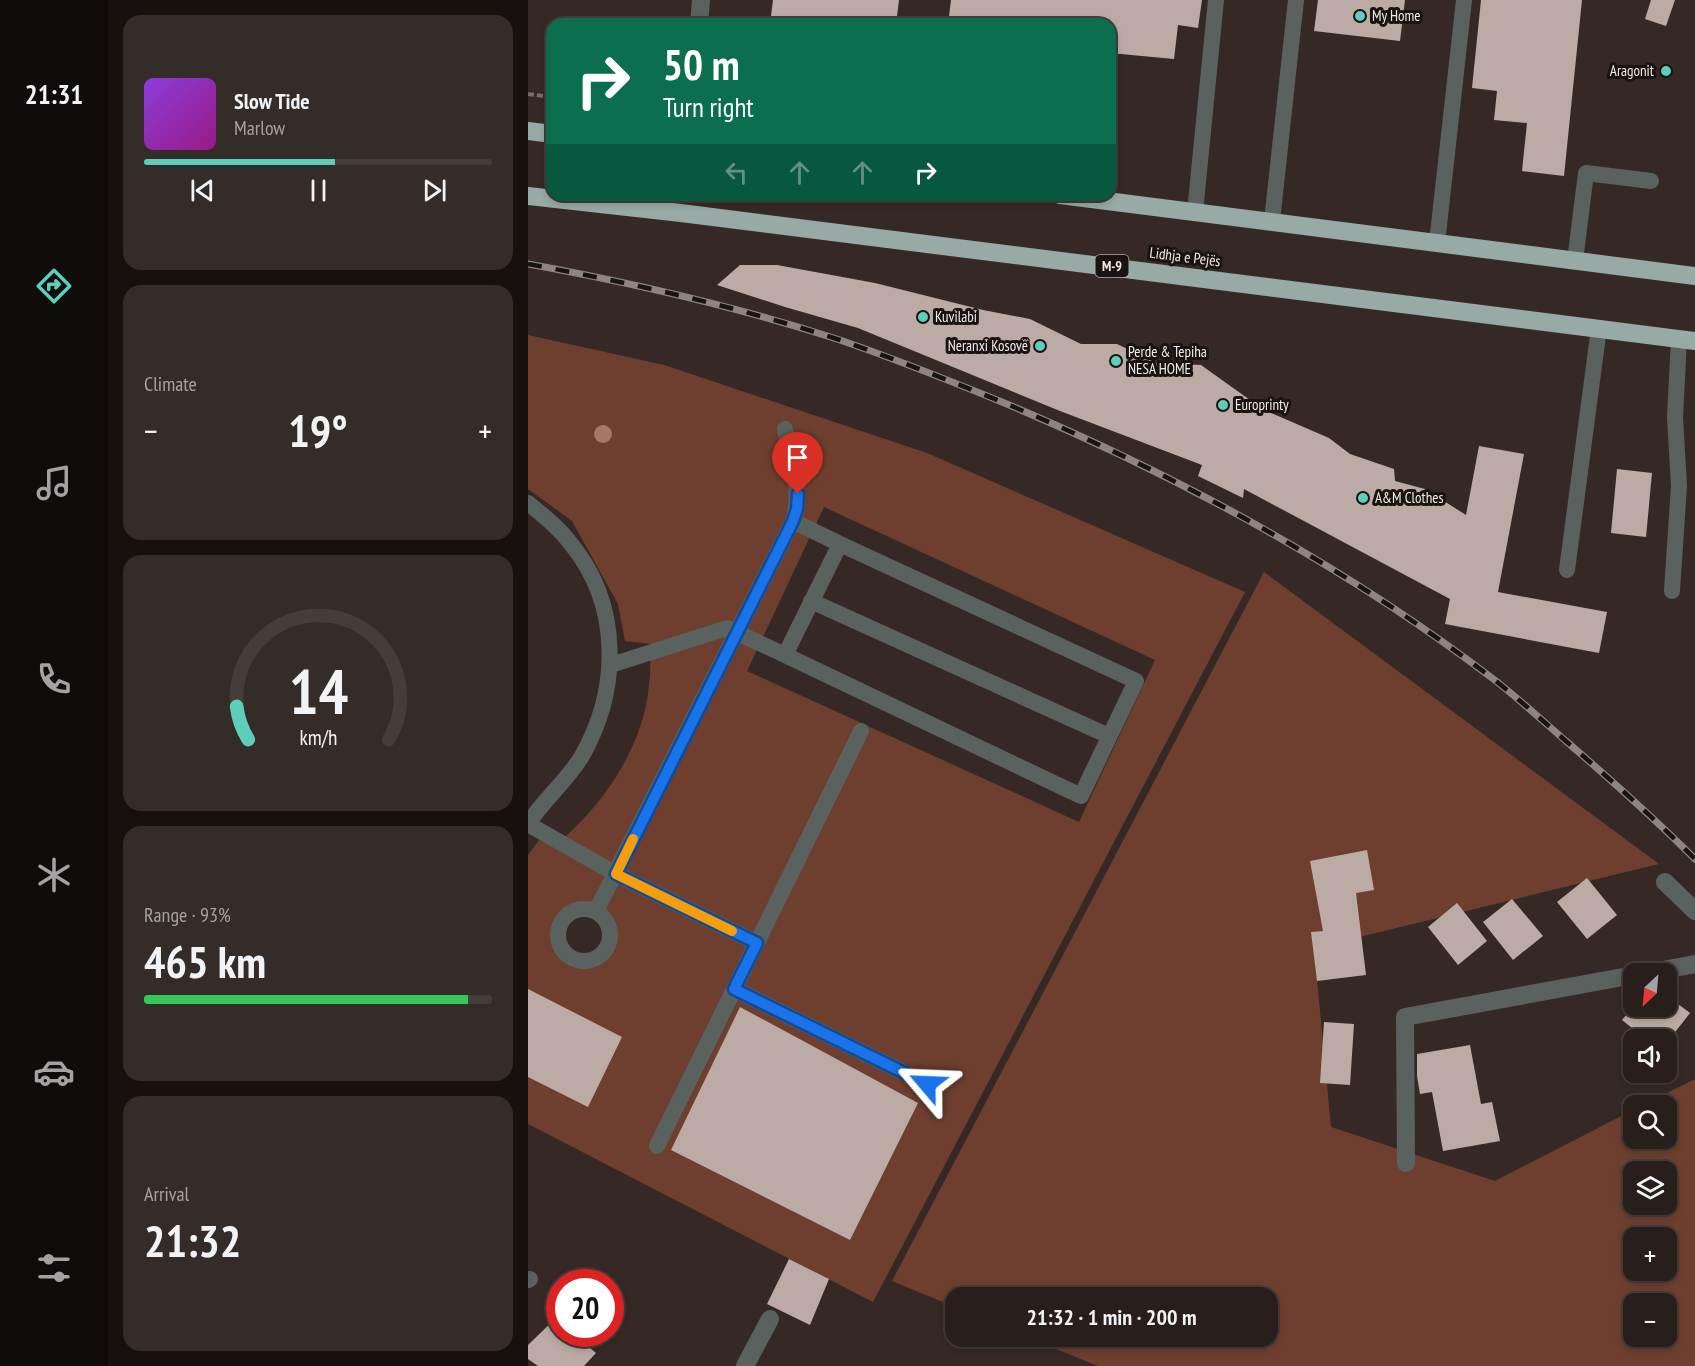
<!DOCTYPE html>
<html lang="en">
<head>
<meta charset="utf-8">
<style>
  :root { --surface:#281f1c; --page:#342c29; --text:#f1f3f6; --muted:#a5a2a3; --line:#443d3b; --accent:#5cceba }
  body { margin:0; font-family:"PT Sans Narrow",sans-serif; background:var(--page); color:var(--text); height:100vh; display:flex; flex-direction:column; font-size:22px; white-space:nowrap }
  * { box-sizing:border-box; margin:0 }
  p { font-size:20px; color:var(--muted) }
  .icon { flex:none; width:33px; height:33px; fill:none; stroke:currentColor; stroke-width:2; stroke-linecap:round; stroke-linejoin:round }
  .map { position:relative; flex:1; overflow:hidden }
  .sheet { display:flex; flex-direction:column; gap:15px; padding:15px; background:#16110f; width:420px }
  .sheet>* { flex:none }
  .hud { position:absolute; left:18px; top:18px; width:570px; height:183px; border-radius:18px; box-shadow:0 3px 9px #0003,0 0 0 2px var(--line); background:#0b6e4f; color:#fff; overflow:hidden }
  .needle { width:39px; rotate:206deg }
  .controls { position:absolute; left:1095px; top:963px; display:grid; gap:12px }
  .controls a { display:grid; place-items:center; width:54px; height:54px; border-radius:12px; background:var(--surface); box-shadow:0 3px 9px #0003,0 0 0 2px var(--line); font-size:30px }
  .speed { position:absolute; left:18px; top:1269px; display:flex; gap:12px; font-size:30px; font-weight:700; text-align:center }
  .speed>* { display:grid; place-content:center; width:78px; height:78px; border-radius:50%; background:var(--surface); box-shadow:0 3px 9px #0003,0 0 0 2px var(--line); line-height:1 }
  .speed .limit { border:9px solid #d22; background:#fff; color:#111 }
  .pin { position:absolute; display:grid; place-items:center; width:51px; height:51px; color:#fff; margin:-62px -26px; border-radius:50% 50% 50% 0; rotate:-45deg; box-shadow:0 0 6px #0007 }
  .pin .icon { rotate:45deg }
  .me { position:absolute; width:66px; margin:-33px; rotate:296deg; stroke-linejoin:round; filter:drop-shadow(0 0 4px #0008) }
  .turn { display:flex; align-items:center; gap:21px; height:126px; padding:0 18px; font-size:27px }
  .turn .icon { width:78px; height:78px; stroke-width:2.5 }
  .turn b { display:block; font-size:42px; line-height:51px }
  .lanes { display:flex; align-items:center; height:57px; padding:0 18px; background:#0003; justify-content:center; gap:30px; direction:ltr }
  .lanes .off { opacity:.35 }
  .big { font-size:45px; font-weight:700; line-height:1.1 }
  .sheet .tile { flex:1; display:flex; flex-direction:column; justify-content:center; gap:9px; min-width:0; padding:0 21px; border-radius:18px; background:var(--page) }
  .sheet .dial { align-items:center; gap:0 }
  .dial svg { height:156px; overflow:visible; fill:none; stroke:var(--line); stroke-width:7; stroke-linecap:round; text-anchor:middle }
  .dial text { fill:var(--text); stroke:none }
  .song { display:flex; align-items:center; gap:18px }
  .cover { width:72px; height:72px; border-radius:9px; background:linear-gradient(135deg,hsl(270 70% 55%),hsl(310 70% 35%)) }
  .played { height:6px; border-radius:3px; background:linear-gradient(90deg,var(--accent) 55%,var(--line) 55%) }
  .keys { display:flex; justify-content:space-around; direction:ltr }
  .heat { display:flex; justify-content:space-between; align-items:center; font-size:33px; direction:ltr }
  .charge { height:9px; border-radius:4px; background:linear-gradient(90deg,#34c759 93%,var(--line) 0) }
  .trip { position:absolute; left:417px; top:1287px; width:333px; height:60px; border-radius:18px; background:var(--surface); box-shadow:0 3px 9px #0003,0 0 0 2px var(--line); font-weight:700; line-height:60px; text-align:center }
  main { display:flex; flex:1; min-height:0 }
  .menu { display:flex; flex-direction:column; width:108px; justify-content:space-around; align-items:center; background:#100c0b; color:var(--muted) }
  .menu .icon { width:42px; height:42px }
  .menu .active { color:var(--accent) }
  .menu b { font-size:27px; color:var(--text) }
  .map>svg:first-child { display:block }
  .green { fill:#6e3f2f; fill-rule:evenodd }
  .building { fill:#bcaba5 }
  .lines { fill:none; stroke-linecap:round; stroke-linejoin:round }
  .path { stroke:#796e6a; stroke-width:4; stroke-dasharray:6 3; stroke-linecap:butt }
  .lane { stroke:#5a6260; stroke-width:16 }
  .street { stroke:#5a6260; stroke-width:18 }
  .highway { stroke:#98aaa6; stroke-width:18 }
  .rail-casing { stroke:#8f8480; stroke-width:7 }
  .rail { stroke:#191311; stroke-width:4.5; stroke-dasharray:14; stroke-linecap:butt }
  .tree { fill:#a37869 }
  .route-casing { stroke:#114b97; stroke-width:15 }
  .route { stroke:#1a73e8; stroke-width:10 }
  .slow { stroke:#f59e0b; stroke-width:10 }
  .poi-dot { fill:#5cceba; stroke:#191311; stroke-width:2 }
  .labels { text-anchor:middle; stroke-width:6; stroke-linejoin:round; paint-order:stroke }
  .shield { fill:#191311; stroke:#b2aaa7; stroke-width:1.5 }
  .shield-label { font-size:14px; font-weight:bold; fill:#f3eae7 }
  .poi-label { font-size:15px; fill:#f3eae7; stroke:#191311; text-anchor:start }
  .street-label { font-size:15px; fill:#f3eae7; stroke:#191311 }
</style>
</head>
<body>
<main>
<nav class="menu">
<b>21:31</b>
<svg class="icon active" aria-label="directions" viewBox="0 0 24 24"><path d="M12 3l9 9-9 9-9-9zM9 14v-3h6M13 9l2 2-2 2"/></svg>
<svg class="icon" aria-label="music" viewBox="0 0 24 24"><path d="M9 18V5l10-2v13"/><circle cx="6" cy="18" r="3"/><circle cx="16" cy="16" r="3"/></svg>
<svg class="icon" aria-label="phone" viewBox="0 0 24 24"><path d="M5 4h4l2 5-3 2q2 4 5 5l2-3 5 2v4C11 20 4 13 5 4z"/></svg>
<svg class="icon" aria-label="climate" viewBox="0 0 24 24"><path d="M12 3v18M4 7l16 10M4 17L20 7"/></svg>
<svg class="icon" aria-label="car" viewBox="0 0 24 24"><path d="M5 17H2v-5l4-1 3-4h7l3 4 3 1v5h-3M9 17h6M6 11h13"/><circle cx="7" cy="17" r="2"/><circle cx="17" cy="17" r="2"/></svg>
<svg class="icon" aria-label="filters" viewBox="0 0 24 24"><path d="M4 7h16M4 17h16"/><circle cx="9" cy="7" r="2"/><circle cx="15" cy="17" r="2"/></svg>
</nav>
<section class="sheet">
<div class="tile">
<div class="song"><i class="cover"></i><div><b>Slow Tide</b><p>Marlow</p></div></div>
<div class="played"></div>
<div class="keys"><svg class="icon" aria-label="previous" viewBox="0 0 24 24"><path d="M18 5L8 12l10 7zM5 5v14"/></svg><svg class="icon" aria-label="pause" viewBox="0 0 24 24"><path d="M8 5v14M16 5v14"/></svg><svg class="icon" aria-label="next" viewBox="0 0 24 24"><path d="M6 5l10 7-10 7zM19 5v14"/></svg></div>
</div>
<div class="tile"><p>Climate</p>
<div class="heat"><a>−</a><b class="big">19°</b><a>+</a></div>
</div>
<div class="tile dial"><svg viewBox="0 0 100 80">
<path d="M14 69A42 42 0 1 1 86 69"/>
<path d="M14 69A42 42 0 0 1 8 52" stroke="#5cceba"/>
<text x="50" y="56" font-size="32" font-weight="700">14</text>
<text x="50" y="72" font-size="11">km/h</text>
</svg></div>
<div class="tile"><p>Range · 93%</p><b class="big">465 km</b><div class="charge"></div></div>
<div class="tile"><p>Arrival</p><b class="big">21:32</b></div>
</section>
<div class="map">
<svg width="1167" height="1366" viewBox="0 0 1167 1366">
  <rect width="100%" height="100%" fill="#362925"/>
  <path class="green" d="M0,335L136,365L399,453L717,592L345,1302L0,1124V855L12,839L28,847C38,835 50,825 60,814C91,779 117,733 121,685C123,672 122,657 123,644L97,641L90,604L44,521L0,489ZM296,507L627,660L551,822L219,671ZM51,909C68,909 85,921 81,941C79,948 74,955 67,958C35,974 11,924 51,909Z
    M736,572L1131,864L786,948L803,1127L967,1181L1105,1110L1106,1138H1138V1106L1115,1105L1167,1079V1366H570L498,1337L740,1336V1298H428L427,1307L364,1281ZM1106,1172H1138V1204H1106ZM1106,1238H1138V1270H1106ZM1106,1304H1138V1336H1106Z"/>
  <path class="building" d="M245,0H371L368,24H242Z
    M423,0H674L670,28L650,25L646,59L582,53V24H420Z
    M790,0H877L872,41L786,31Z
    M953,0H1054L1036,176L994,171L999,123L966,120L969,91L944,88Z
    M1123,0H1147L1138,26L1117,19Z
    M212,265H249L347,283L455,310L502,319L553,344H589L629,363L673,365L736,410L801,438L822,454L866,469L867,481L897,489L938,515L951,446L996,454L970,592L1079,612L1071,653L917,624L922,599L716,489L715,498L670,476L674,465L532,411L330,328L257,307L189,285Z
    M1089,469L1124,473L1118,537L1083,533Z
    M839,850L846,890L828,893L838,975L789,981L783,932L795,931L782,861Z
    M1059,878L1089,915L1059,939L1029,902Z
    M984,899L1015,936L985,960L955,922Z
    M929,903L959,941L930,965L900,927Z
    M0,989L94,1037L60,1107L0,1077Z
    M1138,995L1162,1013L1141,1040H1119L1094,1020L1106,1006H1138Z
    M212,1007L390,1103L322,1240L143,1150Z
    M796,1022L826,1024L822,1085L792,1083Z
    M942,1045L953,1104L964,1102L972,1141L915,1151L904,1092L892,1094L889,1076V1054Z
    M261,1259L301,1279L282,1325L239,1304Z
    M32,1314V1334H46L68,1353L56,1366H10L0,1359V1345Z"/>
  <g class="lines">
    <path class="path" d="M0,94L24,97"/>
    <path class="lane" d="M667,212L688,0
      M744,221L768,0
      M909,243L936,0
      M1047,261L1058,173L1123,181
      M0,503C16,516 31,528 43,544C93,605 92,689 54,756C39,781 16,799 0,824
      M1039,570L1071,328
      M1144,591L1151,486L1147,417L1151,339
      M283,601L581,736
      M257,655L553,796L608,681L312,544
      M83,665L199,628L257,655L312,544L265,521
      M0,824L88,874L229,943
      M30 935a26 26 0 1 1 52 0a26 26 0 1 1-52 0Z
      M68,911L265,521C275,492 263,459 257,429
      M206,989L399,1084
      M129,1146L333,731
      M0,1280L2,1279"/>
    <path class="street" d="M171,24L173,0
      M1137,882L1167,911
      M1113,974L1167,964
      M878,1163L877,1017L1106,975
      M217,1366L242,1319"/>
    <path class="highway" d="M0,131L24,134
      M532,195L1167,276
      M0,196L153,213L1167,341"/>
    <g class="rail-casing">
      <path id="rail" d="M0,264C105,283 210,307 312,340C367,359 420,380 474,402C649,475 817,566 968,681C992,700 1015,721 1039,742C1083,780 1126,818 1167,859"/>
    </g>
    <use href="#rail" class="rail"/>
  </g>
  <circle class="tree" cx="75" cy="434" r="9"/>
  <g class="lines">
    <g class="route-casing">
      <path id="route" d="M270,494L269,509L265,521L88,874L229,943L206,989L399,1084"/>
    </g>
    <use href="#route" class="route"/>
    <path class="slow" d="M105,839L88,874L204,931"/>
  </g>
  <g class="poi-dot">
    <circle cx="832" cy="16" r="6"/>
    <circle cx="1138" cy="71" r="6"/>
    <circle cx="395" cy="317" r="6"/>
    <circle cx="512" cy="346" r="6"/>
    <circle cx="588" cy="361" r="6"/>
    <circle cx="695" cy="405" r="6"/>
    <circle cx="835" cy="498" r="6"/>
  </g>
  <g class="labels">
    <rect class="shield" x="567.5" y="255" width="33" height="22" rx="4.5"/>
    <g class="shield-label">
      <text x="584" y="271">M-9</text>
    </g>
    <g class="poi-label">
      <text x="844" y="21">My Home</text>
      <text x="1126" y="76" text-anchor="end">Aragonit</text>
      <text x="407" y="322">Kuvilabi</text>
      <text x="500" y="351" text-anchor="end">Neranxi Kosovë</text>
      <text x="600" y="357">Perde &amp; Tepiha<tspan x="600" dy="17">NESA HOME</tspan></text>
      <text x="707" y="410">Europrinty</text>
      <text x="847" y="503">A&amp;M Clothes</text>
    </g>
    <g class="street-label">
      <text transform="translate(657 257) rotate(7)" y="5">Lidhja e Pejës</text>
    </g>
  </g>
</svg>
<div class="controls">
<a><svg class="needle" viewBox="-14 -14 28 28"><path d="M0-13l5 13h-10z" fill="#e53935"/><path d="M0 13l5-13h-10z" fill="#a5a2a3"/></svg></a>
<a><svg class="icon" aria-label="sound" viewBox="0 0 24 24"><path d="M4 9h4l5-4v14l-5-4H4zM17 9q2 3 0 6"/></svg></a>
<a><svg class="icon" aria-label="search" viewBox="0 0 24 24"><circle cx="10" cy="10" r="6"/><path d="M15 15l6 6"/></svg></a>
<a><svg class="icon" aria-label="layers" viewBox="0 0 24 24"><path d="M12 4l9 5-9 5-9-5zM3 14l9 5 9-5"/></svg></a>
<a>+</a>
<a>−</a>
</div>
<div class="speed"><div class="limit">20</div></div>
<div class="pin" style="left:270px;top:494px;background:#d93025"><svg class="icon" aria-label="arrive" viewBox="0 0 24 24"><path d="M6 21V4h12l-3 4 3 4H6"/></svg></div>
<svg class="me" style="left:399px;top:1084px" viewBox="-20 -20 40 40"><path d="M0-17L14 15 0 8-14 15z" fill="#1a73e8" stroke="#fff" stroke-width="4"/></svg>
<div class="trip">21:32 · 1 min · 200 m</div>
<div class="hud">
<div class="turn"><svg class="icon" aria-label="right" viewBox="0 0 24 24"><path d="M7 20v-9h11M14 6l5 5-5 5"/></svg><div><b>50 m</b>Turn right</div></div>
<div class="lanes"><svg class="icon off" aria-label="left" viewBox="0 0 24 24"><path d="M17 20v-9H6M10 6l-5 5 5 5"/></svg><svg class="icon off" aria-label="ahead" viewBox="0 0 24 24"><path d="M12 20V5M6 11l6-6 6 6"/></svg><svg class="icon off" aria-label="ahead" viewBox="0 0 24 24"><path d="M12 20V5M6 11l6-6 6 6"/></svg><svg class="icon" aria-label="right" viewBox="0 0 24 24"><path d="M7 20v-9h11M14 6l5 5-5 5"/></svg></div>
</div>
</div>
</main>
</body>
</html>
